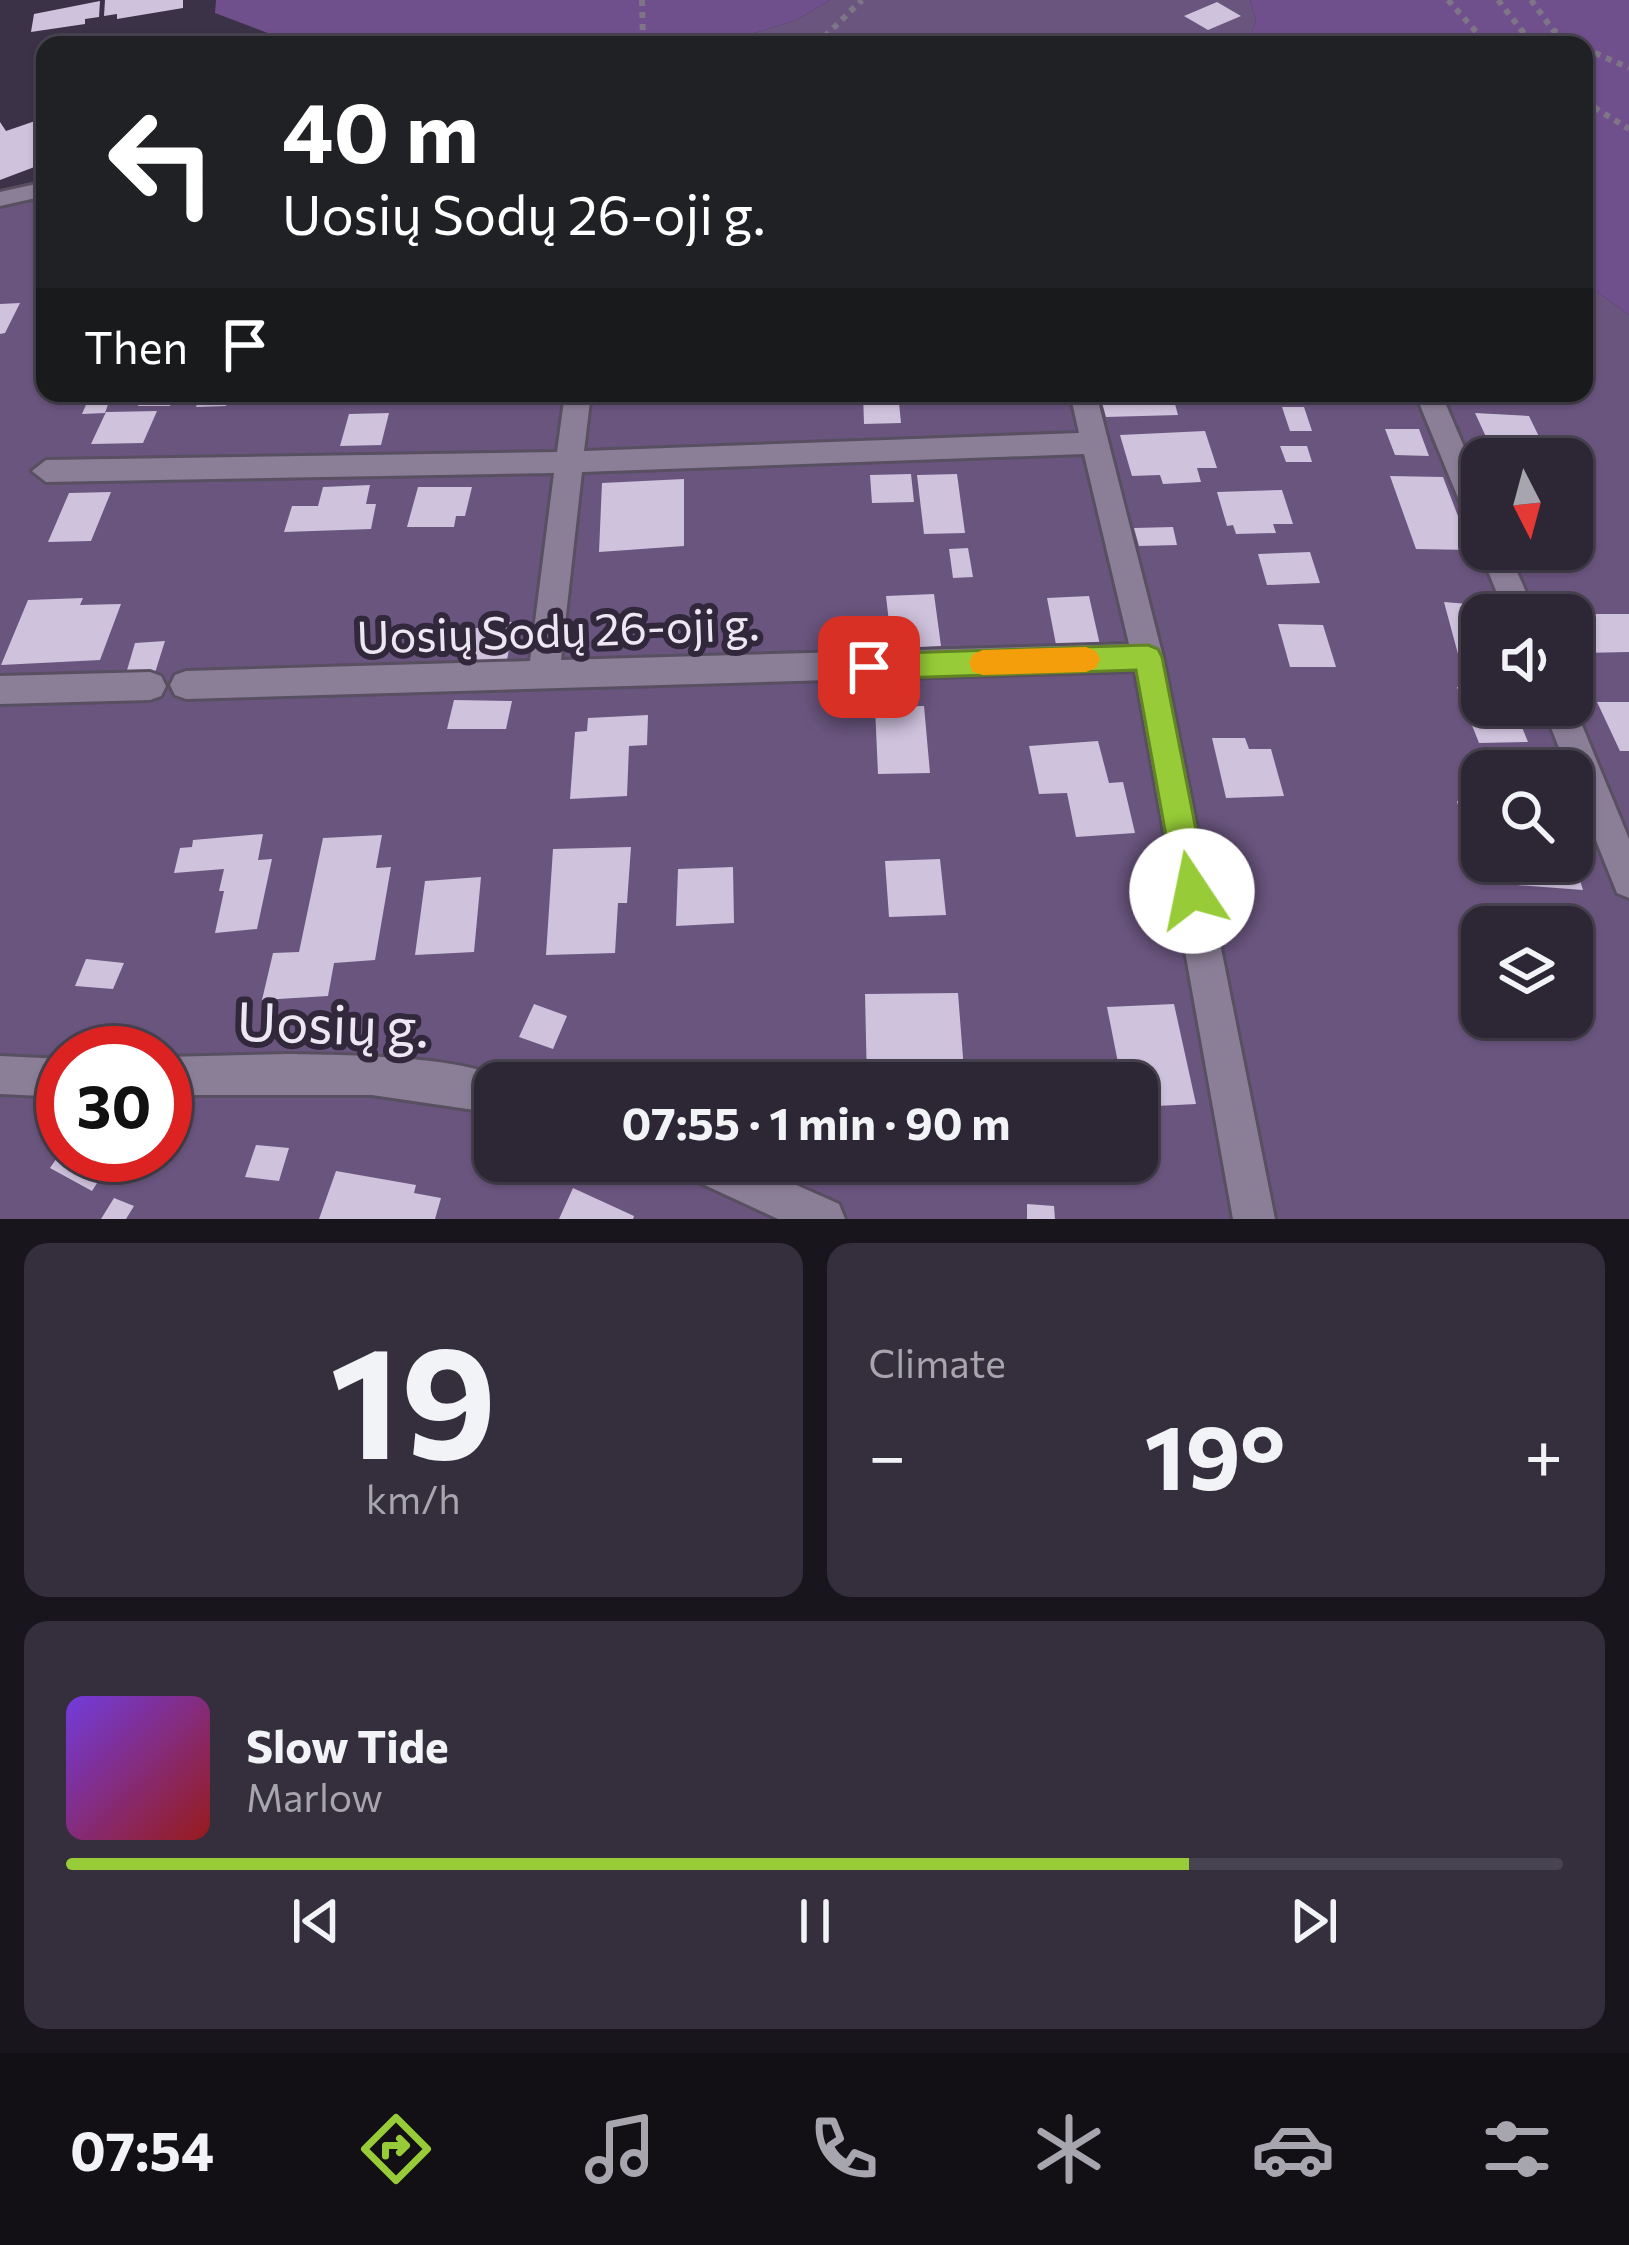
<!DOCTYPE html>
<html lang="en">
<head>
<meta charset="utf-8">
<style>
  :root { --surface:#2d2635; --page:#352e3d; --text:#f1f3f6; --muted:#a7a5ad; --line:#484350; --accent:#97cc38 }
  body { margin:0; font-family:Commissioner,sans-serif; background:var(--page); color:var(--text); height:100vh; display:flex; flex-direction:column; font-size:45px; white-space:nowrap }
  * { box-sizing:border-box; margin:0 }
  p { font-size:39px; color:var(--muted) }
  .icon { flex:none; width:66px; height:66px; fill:none; stroke:currentColor; stroke-width:2; stroke-linecap:round; stroke-linejoin:round }
  .map { position:relative; height:1219px; overflow:hidden }
  .sheet { display:flex; flex-direction:column; gap:24px; padding:24px; background:#19151d; flex:1 }
  .sheet>* { flex:none }
  .banner { position:absolute; left:36px; top:36px; width:1557px; height:366px; border-radius:24px; box-shadow:0 3px 9px #0004,0 0 0 3px var(--line); background:#202124; color:#fff; overflow:hidden }
  .needle { width:78px; rotate:174deg }
  .buttons { position:absolute; left:1461px; top:438px; display:grid; gap:24px }
  .buttons a { display:grid; place-items:center; width:132px; height:132px; border-radius:24px; background:var(--surface); box-shadow:0 3px 9px #0004,0 0 0 3px var(--line); font-size:60px }
  .speed { position:absolute; left:36px; top:1026px; display:flex; gap:24px; font-size:60px; font-weight:700; text-align:center }
  .speed>* { display:grid; place-content:center; width:156px; height:156px; border-radius:50%; background:var(--surface); box-shadow:0 3px 9px #0004,0 0 0 3px var(--line); line-height:1 }
  .speed .limit { border:18px solid #d22; background:#fff; color:#111 }
  .pin { position:absolute; display:grid; place-items:center; width:102px; height:102px; color:#fff; margin:-51px; border-radius:24px; box-shadow:0 6px 18px #0006 }
  .me { position:absolute; width:132px; margin:-66px; rotate:349deg; stroke-linejoin:round; filter:drop-shadow(0 0 9px #0008) }
  .turn { display:flex; align-items:center; gap:42px; height:252px; padding:0 48px; font-size:54px }
  .turn .icon { width:156px; height:156px; stroke-width:2.5 }
  .turn b { display:block; font-size:84px; line-height:102px }
  .then { display:flex; align-items:center; height:114px; padding:0 48px; background:#0003; gap:24px; font-size:45px }
  .big { font-size:90px; font-weight:700; line-height:1.1 }
  .sheet .tile { flex:1; display:flex; flex-direction:column; justify-content:center; gap:18px; min-width:0; padding:0 42px; border-radius:24px; background:var(--page) }
  .sheet .dial { align-items:center; gap:0 }
  .dial b { font-size:156px; line-height:1 }
  .song { display:flex; align-items:center; gap:36px }
  .cover { width:144px; height:144px; border-radius:18px; background:linear-gradient(135deg,hsl(260 70% 55%),hsl(0 70% 35%)) }
  .played { height:12px; border-radius:6px; background:linear-gradient(90deg,var(--accent) 75%,var(--line) 75%) }
  .keys { display:flex; justify-content:space-around; direction:ltr }
  .heat { display:flex; justify-content:space-between; align-items:center; font-size:66px; direction:ltr }
  .sheet .tiles { flex:1; display:grid; gap:24px; grid-template-columns:1fr 1fr }
  .tile:last-child { grid-column:span 2 }
  .trip { position:absolute; left:474px; top:1062px; width:684px; height:120px; border-radius:24px; background:var(--surface); box-shadow:0 3px 9px #0004,0 0 0 3px var(--line); font-weight:700; line-height:120px; text-align:center }
  .tab-bar { display:flex; height:192px; justify-content:space-around; align-items:center; background:#120f15; color:var(--muted) }
  .tab-bar .icon { width:84px; height:84px }
  .tab-bar .on { color:var(--accent) }
  .tab-bar b { font-size:54px; color:var(--text) }
  .map>svg:first-child { display:block }
  .green { fill:#6a557e; fill-rule:evenodd }
  .forest { fill:#704f8d }
  .building { fill:#cec2dc }
  .lines { fill:none; stroke-linecap:round; stroke-linejoin:round }
  .minor-casing { stroke:#584f61; stroke-width:6 }
  .path { stroke:#7e7587; stroke-width:6; stroke-dasharray:6 6; stroke-linecap:butt }
  .minor { fill:#8b7f97; fill-rule:evenodd }
  .route { fill:#97cc38; stroke:#628524; stroke-width:3 }
  .slow { fill:#f59e0b }
  .labels { text-anchor:middle; stroke-width:12; stroke-linejoin:round; paint-order:stroke }
  .street-label { font-size:45px; fill:#ede7f4; stroke:#32283c }
  .near-street-label { font-size:54px; fill:#ede7f4; stroke:#32283c }
</style>
</head>
<body>
<div class="map">
<svg width="1629" height="1219" viewBox="0 0 1629 1219">
  <rect width="100%" height="100%" fill="#3c3247"/>
  <path class="green" d="M830,0H1250L1256,20L1248,45H716L797,20Z
    M45,185V393H1584V282L1629,315V1219H0V194ZM1482,459H1572V549H1482ZM1482,615H1572V705H1482ZM1482,771H1572V861H1482ZM1482,927H1572V1017H1482ZM63,1053H165V1155H63ZM495,1083H1137V1161H495Z"/>
  <path class="forest" d="M216,0H830L797,20L716,45H299L215,13Z
    M1250,0H1629V315L1584,282V45H1248L1256,20Z"/>
  <path class="building" d="M105,0H183V8L117,19V14L104,16Z
    M100,1L99,17L85,19V24L31,32L34,14Z
    M1217,2L1241,16L1208,30L1184,16Z
    M38,120L45,129V163L0,180V122L6,131Z
    M20,303L5,333L0,334V304Z
    M91,393H112L105,413L82,414Z
    M143,393H191L189,399L172,400L170,406H138Z
    M201,393H231L226,406L196,407Z
    M863,393H898L901,423L864,424Z
    M1121,393H1172L1178,415L1106,417L1101,399H1122Z
    M1282,407H1304L1312,431H1290Z
    M157,411L143,443L91,444L106,412Z
    M389,413L381,445L340,446L349,414Z
    M1475,413L1529,416L1546,451L1498,450L1493,439H1487Z
    M1385,429H1419L1429,456L1395,455Z
    M1205,431L1217,468H1197L1201,482L1163,484L1160,475L1132,476L1120,435Z
    M1280,446H1307L1312,462H1286Z
    M911,474L914,502L872,503L870,475Z
    M957,474L965,533L924,534L917,475Z
    M1390,476L1443,477L1471,550L1416,549Z
    M684,479V546L599,552L602,483Z
    M370,485L366,504H376L371,529L284,532L292,506H318L323,487Z
    M418,487H472L465,516H456L454,527H407Z
    M1282,490L1293,524H1273L1276,533L1236,534L1233,525L1227,526L1217,492Z
    M111,492L91,541L48,542L69,493Z
    M1173,527L1177,545L1139,546L1134,528Z
    M968,548L973,577L953,578L949,549Z
    M1310,552L1320,583L1267,585L1258,554Z
    M934,594L941,646L892,649L886,596Z
    M1089,596L1102,654L1058,655L1047,598Z
    M83,598L80,605L121,604L100,660L1,665L28,600Z
    M1444,602L1492,606L1495,615H1482V655L1458,654Z
    M1572,614H1629V652L1582,653L1572,631Z
    M493,622H514L507,660H464L470,628H491Z
    M1278,624L1323,625L1336,667H1290Z
    M165,641L154,676L125,677L135,643Z
    M1457,687H1482V705H1513L1528,742L1479,743Z
    M454,700L512,701L506,729H447Z
    M1597,702H1629V751H1620Z
    M924,706L930,773L878,774L875,707Z
    M648,715L647,745L629,746L627,796L570,799L575,732L587,731L588,718Z
    M1212,738H1245L1249,749H1271L1284,796L1226,798Z
    M1098,741L1109,783L1123,782L1135,833L1076,837L1067,793L1039,794L1029,746Z
    M1457,801L1482,803V861H1574L1583,890L1477,882Z
    M263,834L258,860L272,859L257,929L215,933L224,891H219L224,869L174,873L180,848L192,847L193,840Z
    M382,835L376,868L391,867L375,960L334,963L328,996L262,1000L273,953L299,952L323,838Z
    M631,847L627,903H618L615,953L546,955L553,849Z
    M940,859L946,915L889,917L885,861Z
    M733,867L734,923L676,926L678,869Z
    M481,877L474,952L415,955L425,881Z
    M86,959L124,963L113,989L75,986Z
    M958,993L965,1083H867L865,994Z
    M534,1004L567,1016L553,1049L519,1037Z
    M1174,1004L1196,1104L1137,1107V1083H1122L1107,1007Z
    M256,1145L289,1148L279,1181L245,1177Z
    M63,1149V1155H115L92,1191L50,1168Z
    M932,1161H982L983,1169H933Z
    M336,1171L416,1185L414,1193L441,1198L435,1219H319Z
    M573,1188L634,1216L633,1219H559Z
    M114,1198L134,1206L126,1219H101Z
    M1027,1204L1054,1206L1055,1219H1027Z"/>
  <g class="lines">
    <g class="minor-casing">
      <path id="minor" d="M45,182V196L0,206V192Z
        M565,393H591L584,451L1079,433L1070,393H1096L1163,657L1275,1219H1233L1135,671L186,699L175,695L170,685L175,675L186,671L530,661L554,473L46,482L32,471L46,460L557,452ZM1084,454L1129,644L561,660L582,472Z
        M1415,393H1441L1482,489V534L1472,530L1468,522Z
        M1482,542V549H1507L1536,615H1506L1479,549Z
        M150,672L161,676L166,686L161,696L150,700L0,704V676Z
        M1572,701L1629,839V898L1617,893L1542,705H1572Z
        M289,1054C341,1055 470,1055 510,1083H495V1113L372,1095H165V1057Z
        M0,1056L63,1059V1097L0,1094Z
        M677,1161H742L839,1204L845,1219H778L683,1175Z"/>
    </g>
    <path class="path" d="M642,0L643,45
      M1448,0L1488,45
      M1498,0L1533,45
      M1531,0L1553,30L1578,45
      M816,45L862,0
      M1584,48L1629,68
      M1584,101L1629,129"/>
    <use href="#minor" class="minor"/>
  </g>
  <path class="route" d="M1148,645L1158,649L1162,657L1208,891L1203,903L1192,907L1181,903L1176,891L1136,670L869,679L859,676L855,667L859,658L869,654Z"/>
  <path class="slow" d="M1086,647L1096,651L1100,659L1096,668L1086,672L983,675L973,672L969,663L973,654L983,650Z"/>
  <g class="labels">
    <g class="street-label">
      <text transform="translate(558 631) rotate(-2)" y="16">Uosių Sodų 26-oji g.</text>
    </g>
    <g class="near-street-label">
      <text transform="translate(333 1025) rotate(2)" y="19">Uosių g.</text>
    </g>
  </g>
</svg>
<div class="buttons">
<a><svg class="needle" viewBox="-14 -14 28 28"><path d="M0-13l5 13h-10z" fill="#e53935"/><path d="M0 13l5-13h-10z" fill="#a7a5ad"/></svg></a>
<a><svg class="icon" aria-label="sound" viewBox="0 0 24 24"><path d="M4 9h4l5-4v14l-5-4H4zM17 9q2 3 0 6"/></svg></a>
<a><svg class="icon" aria-label="search" viewBox="0 0 24 24"><circle cx="10" cy="10" r="6"/><path d="M15 15l6 6"/></svg></a>
<a><svg class="icon" aria-label="layers" viewBox="0 0 24 24"><path d="M12 4l9 5-9 5-9-5zM3 14l9 5 9-5"/></svg></a>
</div>
<div class="speed"><div class="limit">30</div></div>
<div class="pin" style="left:869px;top:667px;background:#d93025"><svg class="icon" aria-label="arrive" viewBox="0 0 24 24"><path d="M6 21V4h12l-3 4 3 4H6"/></svg></div>
<svg class="me" style="left:1192px;top:891px" viewBox="-20 -20 40 40"><circle r="19" fill="#fff"/><path d="M0-13L10 11 0 6-10 11z" fill="#97cc38"/></svg>
<div class="trip">07:55 · 1 min · 90 m</div>
<div class="banner">
<div class="turn"><svg class="icon" aria-label="left" viewBox="0 0 24 24"><path d="M17 20v-9H6M10 6l-5 5 5 5"/></svg><div><b>40 m</b>Uosių Sodų 26-oji g.</div></div>
<div class="then">Then<svg class="icon" aria-label="arrive" viewBox="0 0 24 24"><path d="M6 21V4h12l-3 4 3 4H6"/></svg></div>
</div>
</div>
<section class="sheet">
<div class="tiles">
<div class="tile dial"><b>19</b><p>km/h</p></div>
<div class="tile"><p>Climate</p>
<div class="heat"><a>−</a><b class="big">19°</b><a>+</a></div>
</div>
<div class="tile">
<div class="song"><i class="cover"></i><div><b>Slow Tide</b><p>Marlow</p></div></div>
<div class="played"></div>
<div class="keys"><svg class="icon" aria-label="previous" viewBox="0 0 24 24"><path d="M18 5L8 12l10 7zM5 5v14"/></svg><svg class="icon" aria-label="pause" viewBox="0 0 24 24"><path d="M8 5v14M16 5v14"/></svg><svg class="icon" aria-label="next" viewBox="0 0 24 24"><path d="M6 5l10 7-10 7zM19 5v14"/></svg></div>
</div>
</div>
</section>
<nav class="tab-bar">
<b>07:54</b>
<svg class="icon on" aria-label="directions" viewBox="0 0 24 24"><path d="M12 3l9 9-9 9-9-9zM9 14v-3h6M13 9l2 2-2 2"/></svg>
<svg class="icon" aria-label="music" viewBox="0 0 24 24"><path d="M9 18V5l10-2v13"/><circle cx="6" cy="18" r="3"/><circle cx="16" cy="16" r="3"/></svg>
<svg class="icon" aria-label="phone" viewBox="0 0 24 24"><path d="M5 4h4l2 5-3 2q2 4 5 5l2-3 5 2v4C11 20 4 13 5 4z"/></svg>
<svg class="icon" aria-label="climate" viewBox="0 0 24 24"><path d="M12 3v18M4 7l16 10M4 17L20 7"/></svg>
<svg class="icon" aria-label="car" viewBox="0 0 24 24"><path d="M5 17H2v-5l4-1 3-4h7l3 4 3 1v5h-3M9 17h6M6 11h13"/><circle cx="7" cy="17" r="2"/><circle cx="17" cy="17" r="2"/></svg>
<svg class="icon" aria-label="filters" viewBox="0 0 24 24"><path d="M4 7h16M4 17h16"/><circle cx="9" cy="7" r="2"/><circle cx="15" cy="17" r="2"/></svg>
</nav>
</body>
</html>
